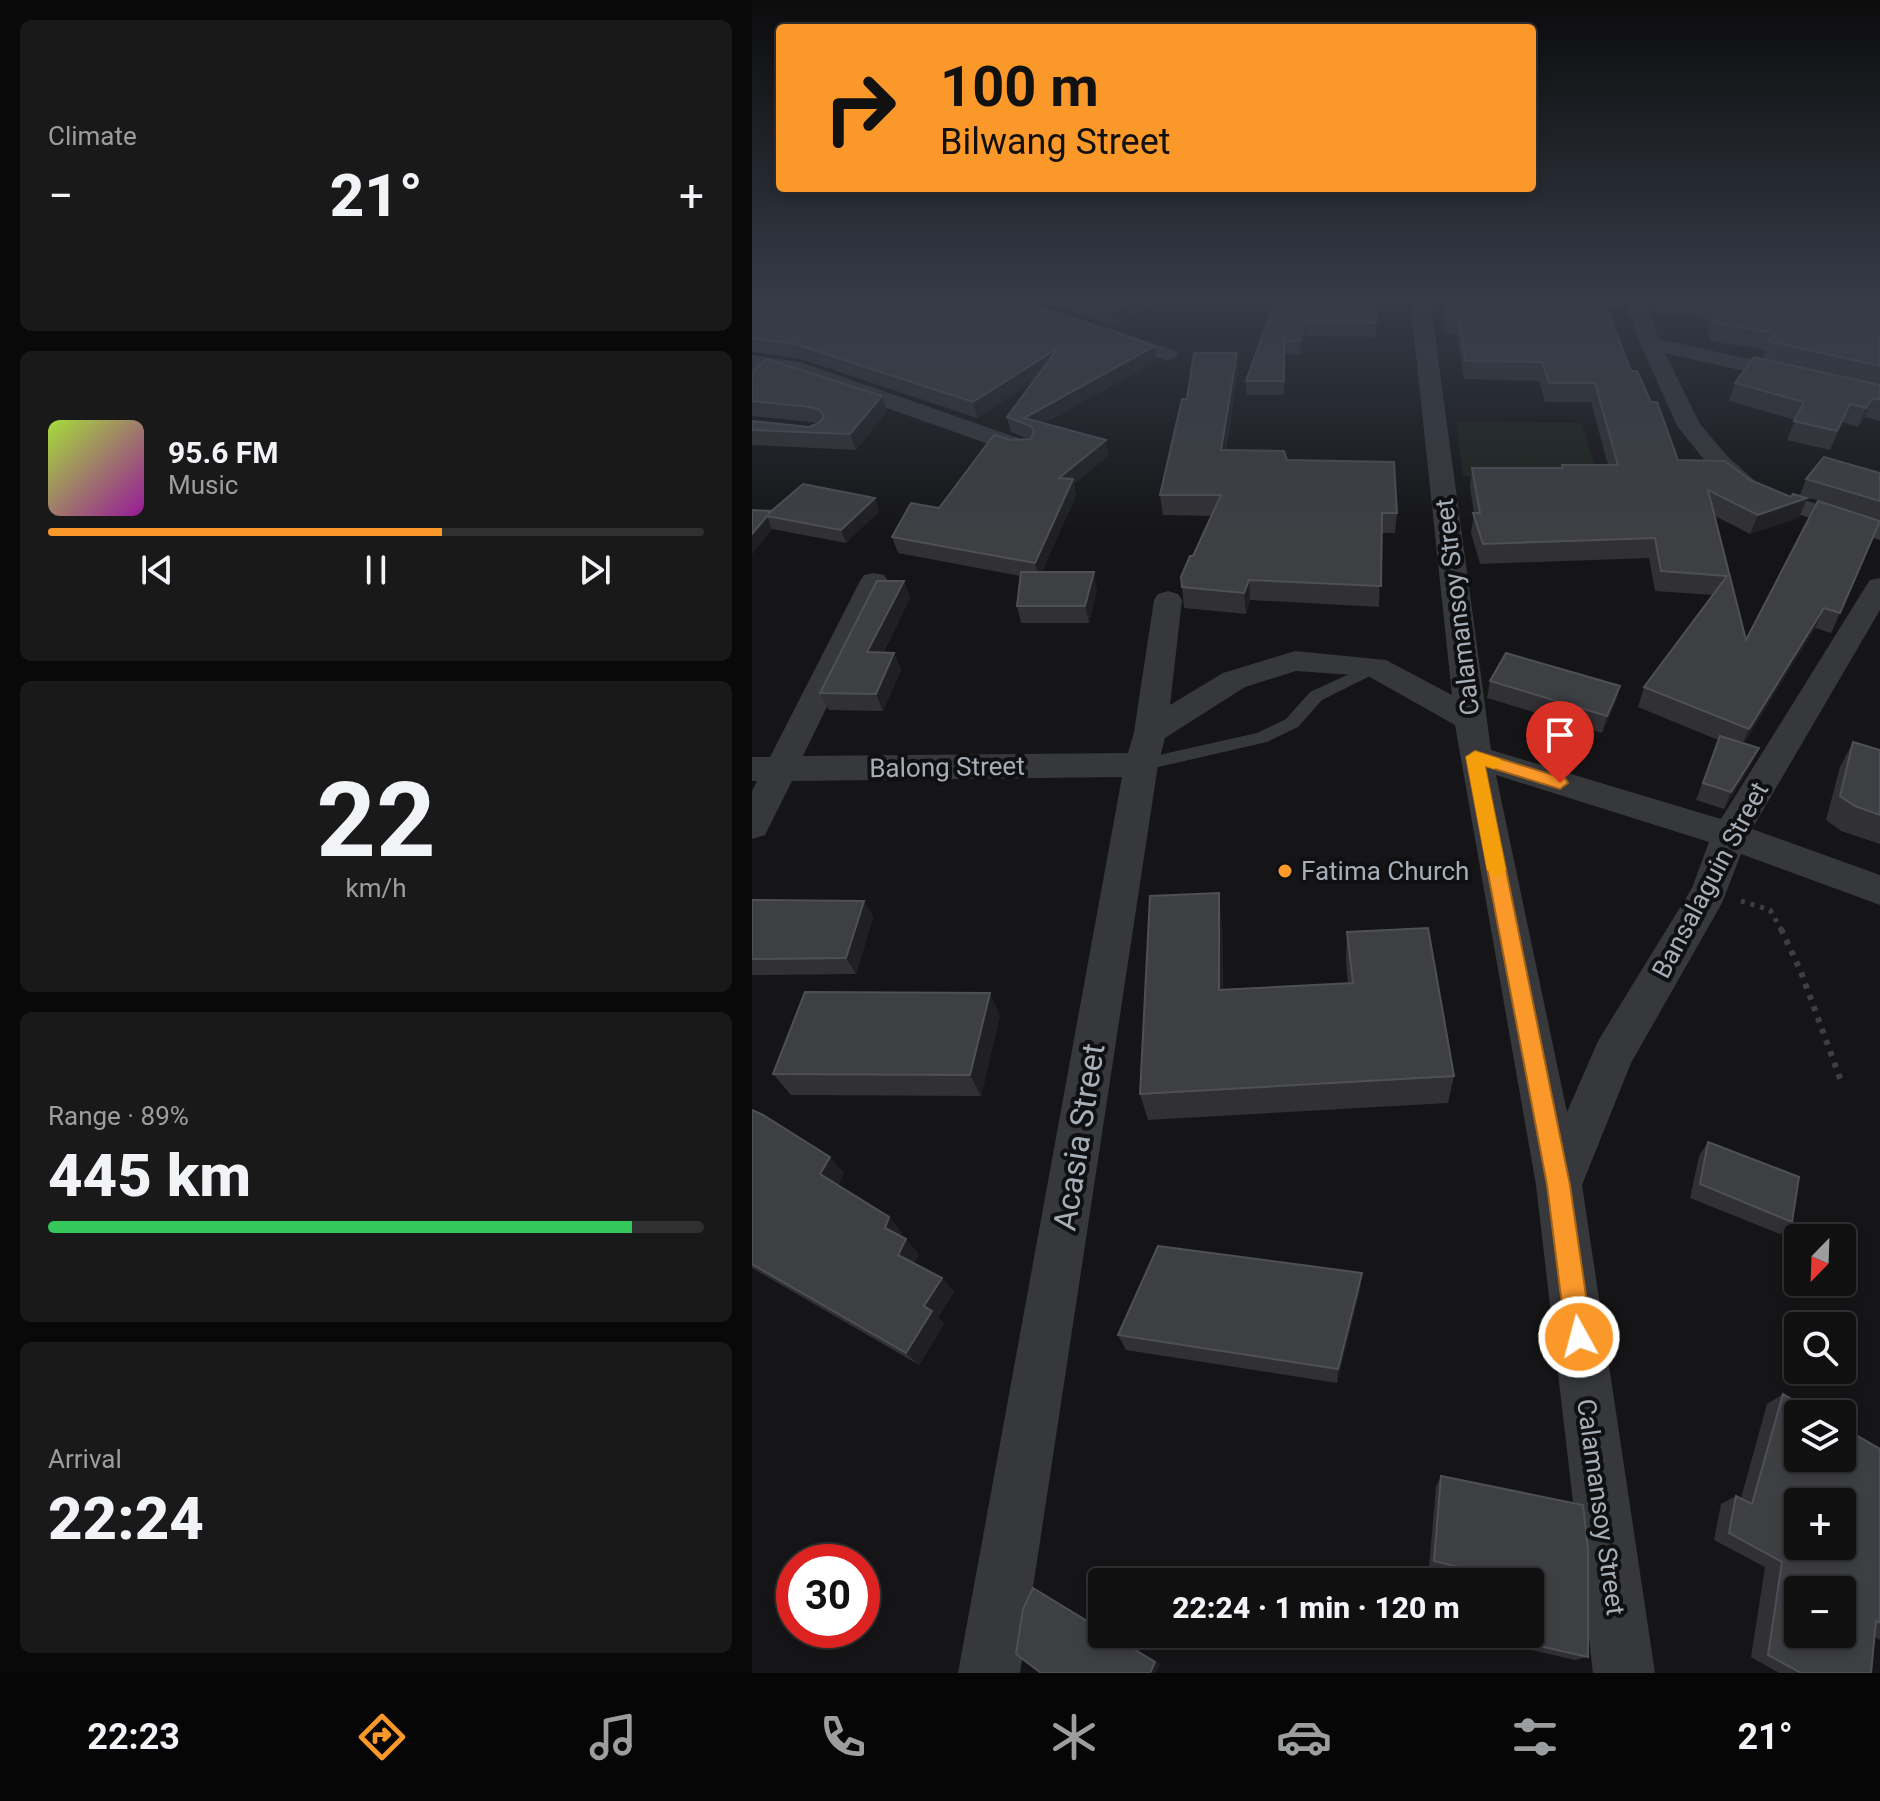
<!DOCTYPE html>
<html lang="en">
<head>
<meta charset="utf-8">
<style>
  :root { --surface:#101011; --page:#19191a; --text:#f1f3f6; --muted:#9c9d9f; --line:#303031; --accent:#fa982a }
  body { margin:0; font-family:Roboto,sans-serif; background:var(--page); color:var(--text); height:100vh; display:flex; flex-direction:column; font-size:30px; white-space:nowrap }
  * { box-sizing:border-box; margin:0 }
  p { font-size:26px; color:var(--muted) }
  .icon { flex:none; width:44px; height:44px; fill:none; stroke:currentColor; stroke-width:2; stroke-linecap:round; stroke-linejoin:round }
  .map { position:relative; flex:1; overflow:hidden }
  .drawer { display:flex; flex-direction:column; gap:20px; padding:20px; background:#090909; width:752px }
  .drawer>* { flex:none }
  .banner { position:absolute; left:24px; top:24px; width:760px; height:168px; border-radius:8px; box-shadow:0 4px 12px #0003,0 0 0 2px var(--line); background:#fa982a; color:#111; overflow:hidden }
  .needle { width:52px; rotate:203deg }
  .fabs { position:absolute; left:1032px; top:1224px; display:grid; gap:16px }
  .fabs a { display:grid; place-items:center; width:72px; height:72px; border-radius:8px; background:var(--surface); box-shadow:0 4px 12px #0003,0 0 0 2px var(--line); font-size:40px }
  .speed { position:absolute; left:24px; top:1544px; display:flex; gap:16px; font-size:40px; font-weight:700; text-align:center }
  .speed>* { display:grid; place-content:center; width:104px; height:104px; border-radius:50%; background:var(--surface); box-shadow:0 4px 12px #0003,0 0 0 2px var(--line); line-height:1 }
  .speed .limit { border:12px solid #d22; background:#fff; color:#111 }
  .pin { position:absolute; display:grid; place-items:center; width:68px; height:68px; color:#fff; margin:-82px -34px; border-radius:50% 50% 50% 0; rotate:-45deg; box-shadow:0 0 8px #0007 }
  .pin .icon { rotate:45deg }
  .me { position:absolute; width:88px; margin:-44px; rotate:353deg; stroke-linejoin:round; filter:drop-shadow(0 0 6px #0008) }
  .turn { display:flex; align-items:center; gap:28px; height:168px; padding:0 32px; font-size:36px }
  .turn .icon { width:104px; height:104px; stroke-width:2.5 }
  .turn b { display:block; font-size:56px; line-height:68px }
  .big { font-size:60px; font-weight:800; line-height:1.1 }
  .drawer .widget { flex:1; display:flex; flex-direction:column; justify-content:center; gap:12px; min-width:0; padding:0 28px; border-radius:12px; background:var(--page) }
  .drawer .dial { align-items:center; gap:0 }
  .dial b { font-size:104px; line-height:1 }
  .song { display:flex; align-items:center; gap:24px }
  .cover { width:96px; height:96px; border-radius:12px; background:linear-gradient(135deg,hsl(80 70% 55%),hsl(300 70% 35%)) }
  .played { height:8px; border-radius:4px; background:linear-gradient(90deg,var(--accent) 60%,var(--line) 60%) }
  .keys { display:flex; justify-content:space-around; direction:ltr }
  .heat { display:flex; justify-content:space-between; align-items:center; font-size:44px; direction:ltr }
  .charge { height:12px; border-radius:6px; background:linear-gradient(90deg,#34c759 89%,var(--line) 0) }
  .trip { position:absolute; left:336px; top:1568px; width:456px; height:80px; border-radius:8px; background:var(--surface); box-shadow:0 4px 12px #0003,0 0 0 2px var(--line); font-weight:800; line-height:80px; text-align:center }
  .menu { display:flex; height:128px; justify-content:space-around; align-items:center; background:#060607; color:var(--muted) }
  .menu .icon { width:56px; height:56px }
  .menu .current { color:var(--accent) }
  .menu b { font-size:36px; color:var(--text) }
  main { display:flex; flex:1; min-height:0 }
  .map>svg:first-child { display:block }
  .green { fill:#1b221b }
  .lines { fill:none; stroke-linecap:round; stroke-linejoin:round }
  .path-far1 { stroke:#3c3f43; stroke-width:5; stroke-dasharray:4 6; stroke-linecap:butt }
  .path { stroke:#3c3f43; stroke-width:6; stroke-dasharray:5 7; stroke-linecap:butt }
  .service { fill:#36383c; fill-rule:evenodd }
  .minor { fill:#36383c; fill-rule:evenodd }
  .wall { fill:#313135 }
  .shaded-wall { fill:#202023 }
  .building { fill:#3d3f43; stroke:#4e5055; stroke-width:2; fill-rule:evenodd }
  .route { fill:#fa982a; stroke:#a2631b; stroke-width:2 }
  .slow { fill:#f59e0b }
  .poi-dot { fill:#fa982a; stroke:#101012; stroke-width:3 }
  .labels { text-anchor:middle; stroke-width:8; stroke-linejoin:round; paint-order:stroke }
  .street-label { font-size:26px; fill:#a6aeb8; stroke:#101012 }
  .poi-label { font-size:26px; fill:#a6aeb8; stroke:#101012; text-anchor:start }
  .near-street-label { font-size:32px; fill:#a6aeb8; stroke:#101012 }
</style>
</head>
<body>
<main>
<section class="drawer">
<div class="widget"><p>Climate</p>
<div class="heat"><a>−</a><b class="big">21°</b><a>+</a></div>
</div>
<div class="widget">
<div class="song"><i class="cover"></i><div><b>95.6 FM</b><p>Music</p></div></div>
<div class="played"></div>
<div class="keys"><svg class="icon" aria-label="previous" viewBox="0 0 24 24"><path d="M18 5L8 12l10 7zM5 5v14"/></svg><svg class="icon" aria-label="pause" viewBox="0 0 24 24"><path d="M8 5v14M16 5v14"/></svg><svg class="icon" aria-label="next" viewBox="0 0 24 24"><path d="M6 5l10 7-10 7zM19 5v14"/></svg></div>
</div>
<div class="widget dial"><b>22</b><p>km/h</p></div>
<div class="widget"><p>Range · 89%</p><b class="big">445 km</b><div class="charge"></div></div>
<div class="widget"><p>Arrival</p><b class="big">22:24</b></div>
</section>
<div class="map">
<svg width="1128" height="1673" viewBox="0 0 1128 1673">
  <rect width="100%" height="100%" fill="#151517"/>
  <path class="green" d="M704,422L830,423L846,477L711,476Z"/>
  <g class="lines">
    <path class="path-far1" d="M989,901L1018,910L1030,931"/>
    <path class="path" d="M1029,929L1049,972L1089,1081"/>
    <path class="service" d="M623,662L631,667L628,671L570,700L546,727L515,742L389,771L381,765L389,759L505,733L534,719L558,692Z"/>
    <path class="minor" d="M658,298H678L739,750L969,819L1114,586L1118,580L1128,578V610L1000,829L1128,875V905L989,854L970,903L879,1063L830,1185L903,1673H841L784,1185L703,725L616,676L544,671L493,687L413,738L406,765L268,1673H206L370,777L40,781L13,835L0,839V791L5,781H0V757H18L108,581L112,575L122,573L132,575L136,581L51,756L376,753L382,732L402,600L406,594L416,591L426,594L430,600L418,705L471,673L543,651L634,660L700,695ZM744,775L957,842L940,888L846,1041L815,1112Z
      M872,298H892L907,339L1128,388V402L913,353L948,424L976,457L1010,487L1128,523V540L992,497L958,467L925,426L888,343Z
      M357,328L423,351L427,355L416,361L350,338L347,334Z
      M0,355L48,362L280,443L283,448L280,453H262L36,373L0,367Z"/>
  </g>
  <path class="wall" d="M0,298L404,361L293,423L357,455L322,484L324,495L290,572L345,589L337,623H269L265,606L268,576L146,553L140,537L187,508L258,440L277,439L259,432L255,417L282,380L225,418L49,359L0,352Z
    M280,298H395L397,308L361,326Z
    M524,298L624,323V337L554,336L548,355L533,354L532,395H495L494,381Z
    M691,298H875L873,309L854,306L879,371L926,460L1047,518L998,534L963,516L994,640L1066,501L1088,613L1079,633L1063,628L992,743L999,765L972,809L944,800L966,740L886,707L892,687L961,595L903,591L897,558L728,564L719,533L722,513L718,487L720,468H809L810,465H856L839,402H793L787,381L712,379L705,334H692Z
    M893,298H1027L1041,300L1042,298H1128V421L1113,417L1106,427L1090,422L1078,450L1035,440L1043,420L977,401L983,383L1010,359L1013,350L958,341L954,318L900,312Z
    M0,360L4,368L130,396L135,411L104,450L0,445V421L57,427L68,423L0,416Z
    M486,372L474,450L535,460L645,513L643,533H629L627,607L498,600L494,614L432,608L430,587L460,516L411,515L408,495L435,399Z
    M1128,473V520L1048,495L1054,479Z
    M123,498L127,511L94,543L20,529L0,554V510L19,512Z
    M152,581L158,598L131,653H142L149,670L131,711L77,710L68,693Z
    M738,681L868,686L863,704L850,733L735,698Z
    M1101,742L1128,750V844L1089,831L1074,820L1088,767Z
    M0,900L112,901L121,917L104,974L0,975Z
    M470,923L471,989L596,983L594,961L595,932L702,1076L696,1103L396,1120L388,1094Z
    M248,1015L229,1096L39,1095L21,1074Z
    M0,1110L92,1173L86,1185L137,1217L150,1233L148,1236L167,1254L162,1263L190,1278L202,1292L186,1318L192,1324L167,1365L0,1268Z
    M956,1142L1040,1222L1028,1234L938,1198L947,1156Z
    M610,1273L608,1290L585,1383L374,1350L366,1335Z
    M1031,1394L1128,1449V1640L1123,1637L1119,1673H1027L999,1657L1013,1567L962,1540L969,1504L984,1496L989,1498L1015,1404Z
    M689,1476L831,1505L836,1550V1657L823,1660L723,1637V1634H778V1582H726V1580L677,1568L684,1486Z"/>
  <path class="shaded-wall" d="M388,298H395L397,308L361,326L359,312Z
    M554,322V336L548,355V341Z
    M403,346L404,361L281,430L272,418Z
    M306,348L309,363L225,418L221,402Z
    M485,353L486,372L470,470L469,450Z
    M130,396L135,411L104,450L98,434Z
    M1121,398L1113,417L1106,427L1114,408Z
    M354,440L357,455L322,484L324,495L287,579L283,563L307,478Z
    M123,498L127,511L94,543L89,530Z
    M1055,498L1047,518L998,534L1006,515Z
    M15,516L20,529L0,554V534Z
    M342,572L345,589L337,623L333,606Z
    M497,580L498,600L494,614L492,593Z
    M152,581L158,598L122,670L115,652Z
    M1072,608L1063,628L988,749L997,729Z
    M142,653L149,670L131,711L124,694Z
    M868,686L863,704L850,733L855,716Z
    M1007,748L999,765L972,809L979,792Z
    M467,893L470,923L471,1018L467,990Z
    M112,901L121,917L104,974L94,958Z
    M238,993L248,1015L229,1096L218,1075Z
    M78,1157L92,1173L83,1190L68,1174Z
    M137,1217L150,1233L146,1243L133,1228Z
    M154,1239L167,1254L159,1269L146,1255Z
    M610,1273L608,1290L585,1383L586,1369Z
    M190,1278L202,1292L186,1318L192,1324L167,1365L154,1353L172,1306Z
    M357,1634H359L408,1664L404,1673H398Z"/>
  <path class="building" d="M0,298H262L403,346L272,418L354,440L307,478L321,479L283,563L140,537L159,503L187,508L242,435L258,440L279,439L282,431L279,426L255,417L306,348L221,402L43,344L0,338Z
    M318,298H388L359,312Z
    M524,298H624V323L554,322L548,341H532V381H494Z
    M693,298H851L879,371H885L899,402H905L926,460L973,461L998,480L1039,497L1041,494L1055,498L1006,515L956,490L994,640L1066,501L1128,521L1088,613L1072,608L997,729L892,687L975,576L909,571L903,538L731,544L721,513H728L720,468H811L810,465H866L843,383H797L790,362L714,361L706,316H693Z
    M931,298H1027L1043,300V298H1071L1128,308V366L1016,341L1023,333L963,323L958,301Z
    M442,353H485L469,450L532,451L535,460L642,462L645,513H630L629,586L497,580L492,593L430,587L429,577L438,556H441L469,495H408L430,399H435Z
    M1002,357L1128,385V400L1121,398L1114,408L1098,404L1085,431L1042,421L1052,402L983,383Z
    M15,359L130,396L98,434L0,430V421L57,427L67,423L72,417L68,410L58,407L0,401V371Z
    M1072,457L1128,473V501L1054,479Z
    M51,484L123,498L89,530L15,516L0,534V510L18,511L16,514Z
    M269,572H342L333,606H265Z
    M125,581H152L115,652L142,653L124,694L68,693Z
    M754,653L868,686L855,716L738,681Z
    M968,736L1007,748L979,792L951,783Z
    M1101,742L1128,750V815L1103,806L1088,796Z
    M467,893V990L601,983L595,932L676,928L702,1076L388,1094L398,896Z
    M0,900L112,901L94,958L0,959Z
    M53,992L238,993L218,1075L21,1074Z
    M0,1110L11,1115L78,1157L68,1174L137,1217L133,1228L154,1239L146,1255L190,1278L172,1306L180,1311L154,1353L0,1264Z
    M956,1142L1047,1177L1040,1222L948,1184Z
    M406,1246L610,1273L586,1369L366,1335Z
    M1031,1394L1066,1414H1046V1458H1090V1427L1128,1449V1623L1124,1621L1119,1673H1049L1016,1655L1030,1562L977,1533L984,1496L1000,1504ZM1046,1502H1090V1546H1046ZM1046,1590H1090V1634H1046Z
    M689,1476L831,1505L836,1550V1657L735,1634H778V1582H733L734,1574L682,1561Z
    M281,1588L350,1630V1634H357L403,1662L398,1673H289L264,1654L271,1609Z"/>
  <linearGradient id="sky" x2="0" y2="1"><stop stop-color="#0c0c0d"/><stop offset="0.56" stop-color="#353b47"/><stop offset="1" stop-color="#353b47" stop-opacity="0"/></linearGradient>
  <rect width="1128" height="532" fill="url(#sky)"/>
  <path class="route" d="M723,751L814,779L816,783L808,789L733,766L818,1185L840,1337L836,1347L827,1350L818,1347L814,1337L795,1185L714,757Z"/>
  <path class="slow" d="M723,751L748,759L751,763L742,769L733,766L754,870L745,878L735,870L714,757Z"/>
  <circle class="poi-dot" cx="533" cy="871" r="8"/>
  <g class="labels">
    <g class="street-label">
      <text transform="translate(705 607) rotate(-97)" y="9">Calamansoy Street</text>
      <text transform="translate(195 767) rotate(-1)" y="9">Balong Street</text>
      <text transform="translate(958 880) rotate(-62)" y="9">Bansalaguin Street</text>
      <text transform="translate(849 1507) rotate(82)" y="9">Calamansoy Street</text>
    </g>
    <g class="poi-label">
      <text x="549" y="880">Fatima Church</text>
    </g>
    <g class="near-street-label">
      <text transform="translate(327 1137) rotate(-81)" y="11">Acasia Street</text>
    </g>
  </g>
</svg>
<div class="fabs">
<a><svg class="needle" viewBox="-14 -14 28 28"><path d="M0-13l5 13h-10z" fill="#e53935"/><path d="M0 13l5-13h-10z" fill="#9c9d9f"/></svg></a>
<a><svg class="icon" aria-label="search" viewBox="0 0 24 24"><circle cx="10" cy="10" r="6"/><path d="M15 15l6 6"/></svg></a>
<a><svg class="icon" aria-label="layers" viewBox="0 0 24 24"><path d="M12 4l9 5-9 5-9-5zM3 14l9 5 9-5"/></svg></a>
<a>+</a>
<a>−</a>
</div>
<div class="speed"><div class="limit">30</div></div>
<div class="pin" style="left:808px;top:783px;background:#d93025"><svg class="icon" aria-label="arrive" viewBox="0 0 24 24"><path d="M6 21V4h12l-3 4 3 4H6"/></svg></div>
<svg class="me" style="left:827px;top:1337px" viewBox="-20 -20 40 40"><circle r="17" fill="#fa982a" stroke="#fff" stroke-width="3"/><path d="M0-11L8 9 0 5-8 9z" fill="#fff"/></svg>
<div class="trip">22:24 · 1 min · 120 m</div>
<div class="banner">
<div class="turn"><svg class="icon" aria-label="right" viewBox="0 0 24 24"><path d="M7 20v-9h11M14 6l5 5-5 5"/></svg><div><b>100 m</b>Bilwang Street</div></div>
</div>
</div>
</main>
<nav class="menu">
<b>22:23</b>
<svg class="icon current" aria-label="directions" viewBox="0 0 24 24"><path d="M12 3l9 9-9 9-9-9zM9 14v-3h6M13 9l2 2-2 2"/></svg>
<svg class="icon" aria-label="music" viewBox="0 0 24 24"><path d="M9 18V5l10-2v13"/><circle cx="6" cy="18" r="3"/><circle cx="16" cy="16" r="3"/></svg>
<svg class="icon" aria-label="phone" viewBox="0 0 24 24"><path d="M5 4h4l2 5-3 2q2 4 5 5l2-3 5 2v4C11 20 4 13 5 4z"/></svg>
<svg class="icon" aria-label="climate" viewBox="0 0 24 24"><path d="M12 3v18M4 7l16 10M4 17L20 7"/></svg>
<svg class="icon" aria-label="car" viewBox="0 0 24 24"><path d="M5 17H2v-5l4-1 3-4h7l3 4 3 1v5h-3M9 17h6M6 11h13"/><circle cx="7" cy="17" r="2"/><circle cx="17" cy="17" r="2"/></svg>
<svg class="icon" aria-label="filters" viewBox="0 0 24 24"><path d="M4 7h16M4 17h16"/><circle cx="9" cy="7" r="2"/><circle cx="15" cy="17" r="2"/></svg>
<b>21°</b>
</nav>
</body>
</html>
